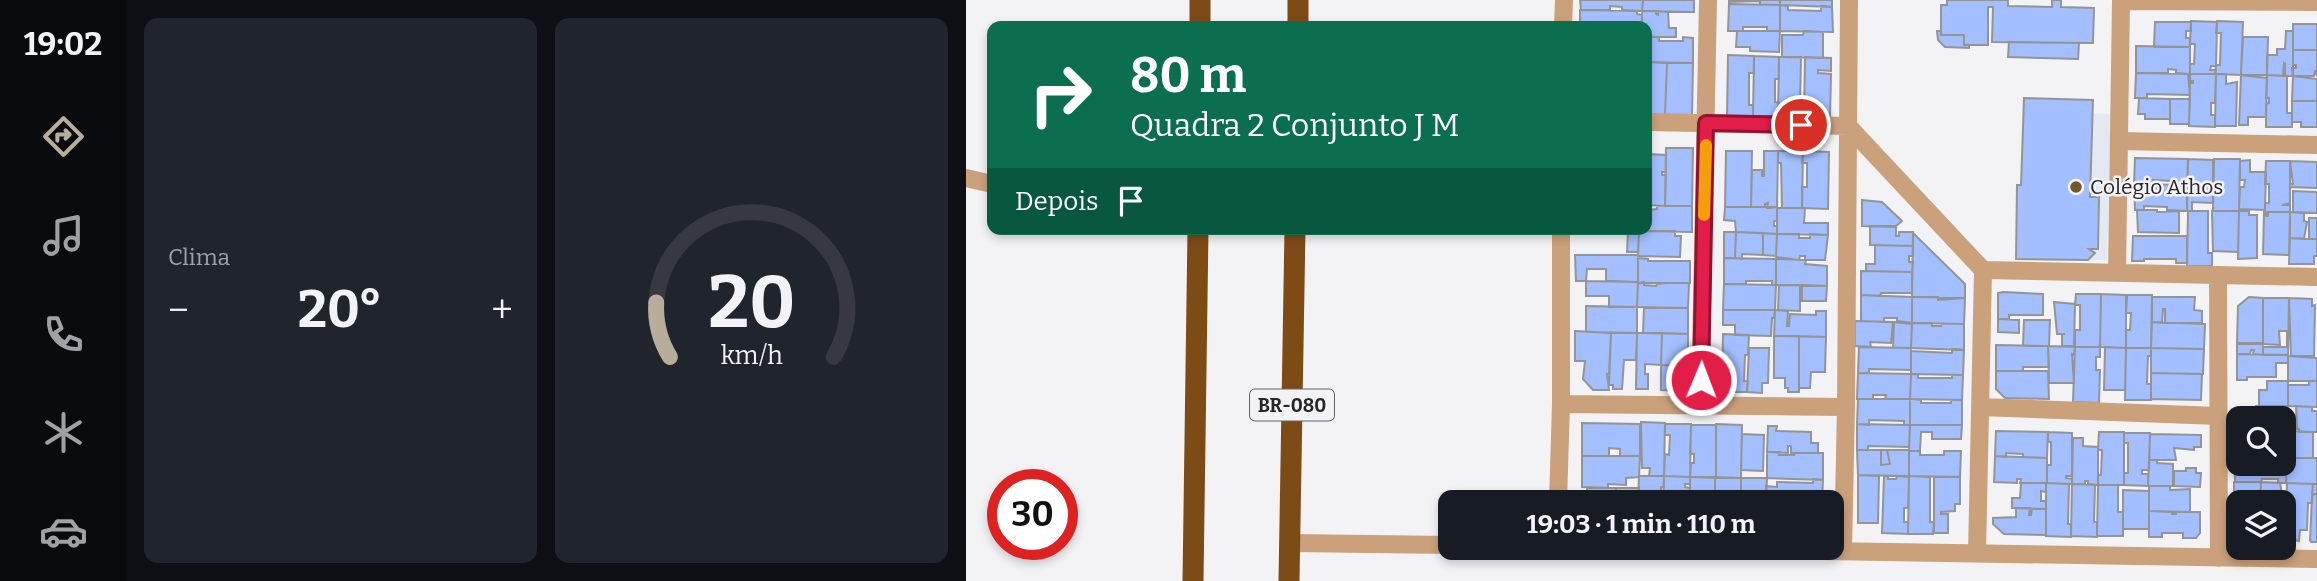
<!DOCTYPE html>
<html lang="pt">
<head>
<meta charset="utf-8">
<style>
  :root { --surface:#171b24; --page:#20242c; --text:#f1f3f6; --muted:#9ea1a6; --line:#363941; --accent:#b8ad9a }
  body { margin:0; font-family:Bitter,serif; background:var(--page); color:var(--text); height:100vh; display:flex; flex-direction:column; font-size:26px; white-space:nowrap }
  * { box-sizing:border-box; margin:0 }
  p { font-size:23px; color:var(--muted) }
  .icon { flex:none; width:38px; height:38px; fill:none; stroke:currentColor; stroke-width:2; stroke-linecap:round; stroke-linejoin:round }
  .map { position:relative; flex:1; overflow:hidden }
  .panel { display:flex; flex-direction:column; gap:18px; padding:18px; background:#0d0f14; width:840px }
  .panel>* { flex:none }
  .banner { position:absolute; left:21px; top:21px; width:665px; height:214px; border-radius:14px; box-shadow:0 4px 10px #0003; background:#0b6e4f; color:#fff; overflow:hidden }
  .fabs { position:absolute; left:1260px; top:406px; display:grid; gap:14px }
  .fabs a { display:grid; place-items:center; width:70px; height:70px; border-radius:14px; background:var(--surface); box-shadow:0 4px 10px #0003; font-size:35px }
  .speed { position:absolute; left:21px; top:469px; display:flex; gap:14px; font-size:35px; font-weight:700; text-align:center }
  .speed>* { display:grid; place-content:center; width:91px; height:91px; border-radius:50%; background:var(--surface); box-shadow:0 4px 10px #0003; line-height:1 }
  .speed .limit { border:10px solid #d22; background:#fff; color:#111 }
  .pin { position:absolute; display:grid; place-items:center; width:60px; height:60px; color:#fff; margin:-30px; border:4px solid #fff; border-radius:50%; box-shadow:0 2px 7px #0007 }
  .me { position:absolute; width:77px; margin:-38px; rotate:1deg; stroke-linejoin:round; filter:drop-shadow(0 0 5px #0008) }
  .turn { display:flex; align-items:center; gap:24px; height:147px; padding:0 28px; font-size:32px }
  .turn .icon { width:91px; height:91px; stroke-width:2.5 }
  .turn b { display:block; font-size:49px; line-height:60px }
  .then { display:flex; align-items:center; height:66px; padding:0 28px; background:#0003; gap:14px; font-size:26px }
  .big { font-size:52px; font-weight:700; line-height:1.1 }
  .panel .widget { flex:1; display:flex; flex-direction:column; justify-content:center; gap:10px; min-width:0; padding:0 24px; border-radius:14px; background:var(--page) }
  .panel .dial { align-items:center; gap:0 }
  .dial svg { height:182px; overflow:visible; fill:none; stroke:var(--line); stroke-width:7; stroke-linecap:round; text-anchor:middle }
  .dial text { fill:var(--text); stroke:none }
  .heat { display:flex; justify-content:space-between; align-items:center; font-size:38px; direction:ltr }
  .panel .tiles { flex:1; display:grid; gap:18px; grid-template-columns:repeat(2,1fr) }
  .trip { position:absolute; left:472px; top:490px; width:406px; height:70px; border-radius:14px; background:var(--surface); box-shadow:0 4px 10px #0003; font-weight:700; line-height:70px; text-align:center }
  main { display:flex; flex:1; min-height:0 }
  .dock { display:flex; flex-direction:column; width:126px; justify-content:space-around; align-items:center; background:#090b0e; color:var(--muted) }
  .dock .icon { width:49px; height:49px }
  .dock .active { color:var(--accent) }
  .dock b { font-size:32px; color:var(--text) }
  .map>svg:first-child { display:block }
  .built { fill:#e4e8f0 }
  .building { fill:#a3bfff; stroke:#949496; stroke-width:2 }
  .lines { fill:none; stroke-linecap:round; stroke-linejoin:round }
  .street { stroke:#cba17c; stroke-width:18 }
  .highway { stroke:#7d4b16; stroke-width:21 }
  .route-casing { stroke:#92132f; stroke-width:18 }
  .route { stroke:#e11d48; stroke-width:12 }
  .slow { stroke:#f59e0b; stroke-width:12 }
  .poi-dot { fill:#73572a; stroke:#f3f3f5; stroke-width:2.5 }
  .labels { text-anchor:middle; stroke-width:5; stroke-linejoin:round; paint-order:stroke }
  .shield { fill:#f3f3f5; stroke:#646466; stroke-width:2 }
  .shield-label { font-size:19px; font-weight:bold; fill:#272728 }
  .poi-label { font-size:21px; fill:#272728; stroke:#f3f3f5; text-anchor:start }
</style>
</head>
<body>
<main>
<nav class="dock">
<b>19:02</b>
<svg class="icon active" aria-label="directions" viewBox="0 0 24 24"><path d="M12 3l9 9-9 9-9-9zM9 14v-3h6M13 9l2 2-2 2"/></svg>
<svg class="icon" aria-label="music" viewBox="0 0 24 24"><path d="M9 18V5l10-2v13"/><circle cx="6" cy="18" r="3"/><circle cx="16" cy="16" r="3"/></svg>
<svg class="icon" aria-label="phone" viewBox="0 0 24 24"><path d="M5 4h4l2 5-3 2q2 4 5 5l2-3 5 2v4C11 20 4 13 5 4z"/></svg>
<svg class="icon" aria-label="climate" viewBox="0 0 24 24"><path d="M12 3v18M4 7l16 10M4 17L20 7"/></svg>
<svg class="icon" aria-label="car" viewBox="0 0 24 24"><path d="M5 17H2v-5l4-1 3-4h7l3 4 3 1v5h-3M9 17h6M6 11h13"/><circle cx="7" cy="17" r="2"/><circle cx="17" cy="17" r="2"/></svg>
</nav>
<section class="panel">
<div class="tiles">
<div class="widget"><p>Clima</p>
<div class="heat"><a>−</a><b class="big">20°</b><a>+</a></div>
</div>
<div class="widget dial"><svg viewBox="0 0 100 80">
<path d="M14 69A42 42 0 1 1 86 69"/>
<path d="M14 69A42 42 0 0 1 8 45" stroke="#b8ad9a"/>
<text x="50" y="56" font-size="32" font-weight="700">20</text>
<text x="50" y="72" font-size="11">km/h</text>
</svg></div>
</div>
</section>
<div class="map">
<svg width="1351" height="581" viewBox="0 0 1351 581">
  <rect width="100%" height="100%" fill="#f3f3f5"/>
  <path class="built" d="M1079,112L1145,114L1141,260L1077,261Z"/>
  <path class="building" d="M614,0H677L676,11L656,10V7L644,6V10H615Z
    M677,0H728V12L676,11Z
    M763,0H814V5H794V1L763,2Z
    M814,0H866V7L814,5Z
    M981,0H1042V6L1086,7V0H1095V7L1128,8L1127,43L1026,42L1027,7H1022V45H998V35H975V5H981Z
    M763,4L814,5V31H801V27H777V31H762Z
    M814,5L822,6V10L855,11V6L866,7L867,32L814,31Z
    M614,10L671,11V14L676,15V26H614Z
    M676,11H690V14L692,15V11L702,12L703,28H710V37H681V26H676Z
    M1225,21L1251,22L1250,66H1245L1244,70H1250L1249,74H1224V63L1228,64L1229,44H1224Z
    M1251,21L1277,22L1275,75L1249,74L1250,65H1254L1255,33H1250Z
    M1189,22H1225V31H1220V38H1224V47H1188Z
    M1327,24H1351V50H1327Z
    M771,31H814L813,52L784,51V47H770Z
    M838,31L857,32V58L816,57V35H837Z
    M971,31H975V35H998V45H1003V48L979,47L972,40Z
    M1320,31H1327V76H1319V64L1318,63L1317,76L1301,75V55H1311V49H1319Z
    M681,37H693V41H717V37L727,38V63L681,62Z
    M1277,37H1302L1301,75H1275Z
    M1043,42L1113,43L1112,59L1042,57Z
    M1170,46L1224,47V74L1210,73V70L1202,69V73H1170Z
    M1327,50H1351V76L1349,70L1348,76H1327L1326,68H1330V65H1327Z
    M762,55L788,56V73H783V105H787V116H761Z
    M788,56L813,57V79H809V102L813,103L812,116H787Z
    M813,57H835L834,104H838V118L812,117Z
    M839,57L865,58V71L852,70V73L865,74L864,118H838Z
    M681,62L701,63L699,115L681,114Z
    M701,63H727L726,116L699,115Z
    M1170,73L1222,74L1224,95L1181,94V98H1169Z
    M1224,74H1250L1249,103H1245V115H1249V127L1223,126L1224,83H1227V81H1224Z
    M1250,74H1260V84L1271,82L1270,126H1249Z
    M1275,75L1301,78L1300,117H1282V125H1273Z
    M1301,75L1321,76V113H1326V127H1300V104L1303,103V98H1300Z
    M1327,76L1351,79V101H1326Z
    M1058,98L1127,100L1124,197H1133L1132,249H1123L1129,253L1122,260L1050,259L1051,185H1055Z
    M1173,98L1204,99V119H1179V114H1172Z
    M1204,99H1224L1223,124H1204Z
    M1326,101H1351V127H1335V122H1326Z
    M700,148H727L726,206H699Z
    M760,151H786L785,207H759Z
    M798,151H812L811,207L801,208L802,203L799,204V207H785L786,170H796V176H798Z
    M812,151H837L836,208H816L815,163H812Z
    M837,151L863,152L862,209L836,208V187H841V163H836Z
    M681,154L700,155V172H696V175H700L699,206L681,205Z
    M1169,158L1222,159L1221,185H1205L1206,181L1187,180V185L1168,184Z
    M1222,159L1247,160V203L1226,202V211H1221Z
    M1248,159H1274L1273,211H1247Z
    M1284,160V172H1300L1299,210L1273,209L1274,187H1278L1279,180H1274V161Z
    M1300,161H1324V203L1316,205H1324V212H1299V203H1303V184H1299Z
    M1324,161L1351,162V188L1324,187V184H1327Z
    M1168,184L1221,185V211L1201,210V207L1178,206V210H1169Z
    M1327,191L1351,192V213L1327,212Z
    M896,200L916,202L936,221L929,227L896,226Z
    M691,206H726V232L673,231V229H681V210L691,209Z
    M759,207H811V221H808V226H811V234L770,232L769,221L758,220Z
    M811,208H839L838,223H862V235L811,234Z
    M1171,210H1191V212L1213,211V233L1172,232Z
    M1222,211H1242V253H1246V266H1221Z
    M1246,211H1273L1272,252L1247,251Z
    M1273,211H1283V215H1291V258L1272,259Z
    M1298,212H1300V216H1302V212H1324L1323,255L1297,254Z
    M1324,212L1338,213V221L1341,222L1338,239L1324,238Z
    M1343,218H1351V239H1343Z
    M904,226H930V236H933V232H947V246L904,245Z
    M662,231H673L672,252H661Z
    M673,231H709V236H715L714,257L672,256Z
    M758,232H770L769,258H758Z
    M770,232L797,233V255L776,254V259L769,258Z
    M797,233L811,234L810,256L797,255Z
    M947,233L999,284V298L946,297Z
    M811,234H833V238H844V234L862,235L859,260H839V256H834L833,260L810,257Z
    M1167,236H1221V263H1210V259H1178V261H1166Z
    M1324,238L1351,239V256H1348V264H1323Z
    M909,245L947,246V256H943V262H947L946,272L900,271V264H909Z
    M609,255H672V282L640,281V269H621L620,281H610Z
    M672,258L682,259V261H724V283H672Z
    M758,258L810,259V285H806V281H780V284H758Z
    M810,259L840,260L839,264L861,266V286L810,285Z
    M895,271L946,272V293H915L914,296L895,295Z
    M620,281L672,282L671,307H643V296H620Z
    M678,282V285L690,286L691,284L700,283H723L722,308L671,307L672,283Z
    M758,284L810,285L809,310H757Z
    M813,285H834V311L812,310Z
    M836,285L861,286L860,301H836Z
    M1037,292L1077,294V315H1043V319H1032V293Z
    M1110,294H1135L1134,347H1109V330H1114V305H1109Z
    M1135,294L1160,295V348L1134,347Z
    M895,295L946,297V323L931,321V318H918V322L895,321Z
    M1161,295H1186L1185,348H1160V330H1164L1165,313H1160Z
    M946,297H972V300L999,298L998,324L946,323Z
    M1186,297H1229L1228,310L1236,311V323H1199V309H1197L1196,323L1186,322Z
    M1283,297L1297,298V343H1271L1272,306Z
    M1297,298H1323L1322,355H1297V347H1321V331H1313L1314,345L1297,344Z
    M1323,298L1346,299V306L1349,305L1348,356H1325Z
    M1088,302L1109,304L1108,346H1096V334H1099H1091Z
    M620,306L671,307V333L620,332Z
    M678,308H722V334L677,333Z
    M757,310H809L808,318H806L805,336L769,335V325H757Z
    M809,310L822,311L821,326H823L824,314L850,315V311H860V337L808,336Z
    M1032,319L1053,320V333L1032,332Z
    M1058,320H1084L1083,346H1057Z
    M889,321L927,322L925,343L904,342L905,347L889,346Z
    M928,322L946,324L945,348H927Z
    M1186,322L1239,324L1238,349L1185,348Z
    M946,323H966V326H975V324H998V350L945,348Z
    M609,331L645,333L643,374H641L643,390H627L617,379L619,361H609Z
    M645,333H671L670,360H658L656,389H647V385H643Z
    M671,333H696L695,365L679,364V374H682V389H670Z
    M696,333L722,334V366L695,365Z
    M757,334L783,335L782,355H779L778,381H782L781,392H756Z
    M808,336H833V392H822V388H819V378H808Z
    M833,336L860,337L859,372H845L844,388H833Z
    M1271,344H1297V355L1287,354L1288,350H1285L1284,354H1271Z
    M1030,345L1082,346L1083,367H1057V371H1030Z
    M1082,346L1109,347L1108,355L1106,354L1108,383H1083Z
    M893,347L945,348V370L903,369V373H892Z
    M1109,347H1134V357H1130V370H1134L1133,403L1107,402Z
    M1139,347L1160,348L1159,390H1138Z
    M783,348H803L802,383H796V393L781,392Z
    M1160,348H1185V356H1182L1181,384H1185V400H1159Z
    M1185,348L1238,349L1237,374L1185,373Z
    M986,349L998,350L997,375L945,374V351L986,353Z
    M1271,354L1322,355V363H1310V377H1281V380H1271Z
    M1322,356L1351,358V381H1322Z
    M695,365L722,366L721,391L695,390Z
    M1030,371H1082L1083,399L1039,398L1030,389Z
    M892,373L945,374L944,399H919L920,395H907V399H891Z
    M1185,373L1236,374L1235,400L1185,399Z
    M945,374H952V378H986V375H997L996,400L944,399Z
    M1301,381H1322V406H1293V390H1301Z
    M1343,381H1351V407L1322,406V385H1343Z
    M892,399H944V425H938V421L903,420V425L891,424Z
    M944,399L955,400V403H985V400H996V425H944Z
    M1290,406H1322V417H1319V421H1322L1321,433L1318,432V418H1290Z
    M1330,406L1346,407V411H1351V432H1333V429H1331Z
    M675,422L699,423L698,476H683L684,468H676Z
    M616,423L674,424V456H654V449L643,448V456H616Z
    M699,424H725L724,477L698,476L699,454L703,455L704,435H699Z
    M750,424L776,425L775,478H750Z
    M891,424L944,425L943,447L902,446V450H891Z
    M725,425H750V478L724,477L725,463H728V454H724Z
    M944,425H996L995,439H966V432H955L954,451H943Z
    M802,426H811L810,431L845,432V443H852V453H825V446H822V453L801,452Z
    M1030,431L1082,432L1081,458L1057,457V454L1040,453V457L1029,456Z
    M1270,431H1272V457H1269Z
    M1321,431L1347,432V458H1321V449H1326V440H1321Z
    M1082,432L1106,433V476H1100V478L1106,479V484L1081,483V465H1085V442H1082Z
    M1133,432H1158V485H1132V475H1135L1136,450H1132Z
    M1158,433H1184L1183,470H1176V474H1182V486L1158,485V473H1162V443H1158Z
    M776,434L798,435L797,471L775,470Z
    M1184,434L1235,435V447H1228V450L1208,448L1210,460H1183Z
    M1107,438H1117V446L1132,447V485L1122,484V481H1119V484H1106Z
    M891,450H915V465L924,464L921,450H943V476L892,475Z
    M915,450H921L924,464L915,465Z
    M943,451H954V455H978V451H995L994,477L943,476Z
    M801,452H814L813,455H828V453H857V480L801,478Z
    M616,456H674L673,477L660,478V485L642,484V488L616,487Z
    M1029,456L1081,458V483H1054L1055,479H1051V483L1028,482Z
    M1269,457H1272V464H1318V458H1321L1320,483H1312V479H1296L1295,482H1269Z
    M1321,458H1351V484L1320,483Z
    M1183,460H1191V463L1207,464V486H1182Z
    M1220,468H1230V473H1235L1234,487L1208,486V471H1220Z
    M892,475L913,476L912,523H892Z
    M673,476H698V487H695L694,502H672Z
    M698,476L724,477V484H719V487L724,488V502H697Z
    M918,476H922V479H930L931,476L943,477L942,508H938V522H942V534L916,533Z
    M943,476L964,477V522H968L967,534H942Z
    M724,477H749V494H745V502H724Z
    M749,477L775,478V502H760V495H749Z
    M968,477H994V504H989V511L975,512V514H982V533H968Z
    M775,478H801L800,502H775Z
    M847,479L857,480L856,502H800V486L811,487V482L847,483Z
    M1268,482H1295L1294,502H1272V539L1268,538Z
    M1295,482L1314,483L1316,494H1320L1319,541L1318,502H1294Z
    M1055,483H1080V492L1075,491V501H1080V509L1046,508V498H1054Z
    M1080,483L1103,484L1102,524H1105V537L1080,536Z
    M1321,483L1347,484L1346,503H1342L1341,530H1334L1333,541L1319,539Z
    M1106,484L1129,485L1128,522L1131,521V537L1105,536Z
    M1347,484H1351V542H1345L1344,540L1346,496L1349,494H1346Z
    M1132,485H1152V512H1157V536H1131Z
    M1183,486H1204V490L1224,489V512L1183,511Z
    M621,488H650V502H640V499H621Z
    M650,488H673L672,500L667,499V502H650Z
    M1157,490L1183,491V529H1157Z
    M749,495H760V502H749Z
    M1050,508H1064L1063,515H1065L1066,509H1080V535L1038,534L1027,524V518L1050,517Z
    M1183,511L1206,512V514H1210V512H1234V533L1230,538H1217V533H1196V537H1183Z"/>
  <g class="lines">
    <path class="street" d="M1155,1L1351,2
      M597,26L598,0
      M681,122L882,126
      M882,126L1017,270
      M1153,141L1351,145
      M0,178L26,184
      M1017,270L1351,277
      M1151,273L1155,0
      M1252,275L1253,558
      M595,404L880,407
      M734,405L742,0
      M1014,407L1252,416
      M592,502L595,404V229
      M324,543L485,545
      M678,548L1351,559
      M877,551L880,407L883,0
      M1011,554L1017,270"/>
    <path class="highway" d="M234,26V0
      M332,26V0
      M227,581L232,229
      M323,581L329,229"/>
  </g>
  <g class="lines">
    <g class="route-casing">
      <path id="route" d="M735,380L740,123L835,125"/>
    </g>
    <use href="#route" class="route"/>
    <path class="slow" d="M738,215L740,145"/>
  </g>
  <circle class="poi-dot" cx="1110" cy="187" r="7"/>
  <g class="labels">
    <rect class="shield" x="284" y="389.5" width="84" height="31" rx="5"/>
    <g class="shield-label">
      <text x="326" y="412">BR-080</text>
    </g>
    <g class="poi-label">
      <text x="1124" y="194">Colégio Athos</text>
    </g>
  </g>
</svg>
<div class="fabs">
<a><svg class="icon" aria-label="search" viewBox="0 0 24 24"><circle cx="10" cy="10" r="6"/><path d="M15 15l6 6"/></svg></a>
<a><svg class="icon" aria-label="layers" viewBox="0 0 24 24"><path d="M12 4l9 5-9 5-9-5zM3 14l9 5 9-5"/></svg></a>
</div>
<div class="speed"><div class="limit">30</div></div>
<div class="pin" style="left:835px;top:125px;background:#d93025"><svg class="icon" aria-label="arrive" viewBox="0 0 24 24"><path d="M6 21V4h12l-3 4 3 4H6"/></svg></div>
<svg class="me" style="left:735px;top:380px" viewBox="-20 -20 40 40"><circle r="17" fill="#e11d48" stroke="#fff" stroke-width="3"/><path d="M0-11L8 9 0 5-8 9z" fill="#fff"/></svg>
<div class="trip">19:03 · 1 min · 110 m</div>
<div class="banner">
<div class="turn"><svg class="icon" aria-label="right" viewBox="0 0 24 24"><path d="M7 20v-9h11M14 6l5 5-5 5"/></svg><div><b>80 m</b>Quadra 2 Conjunto J M</div></div>
<div class="then">Depois<svg class="icon" aria-label="arrive" viewBox="0 0 24 24"><path d="M6 21V4h12l-3 4 3 4H6"/></svg></div>
</div>
</div>
</main>
</body>
</html>
